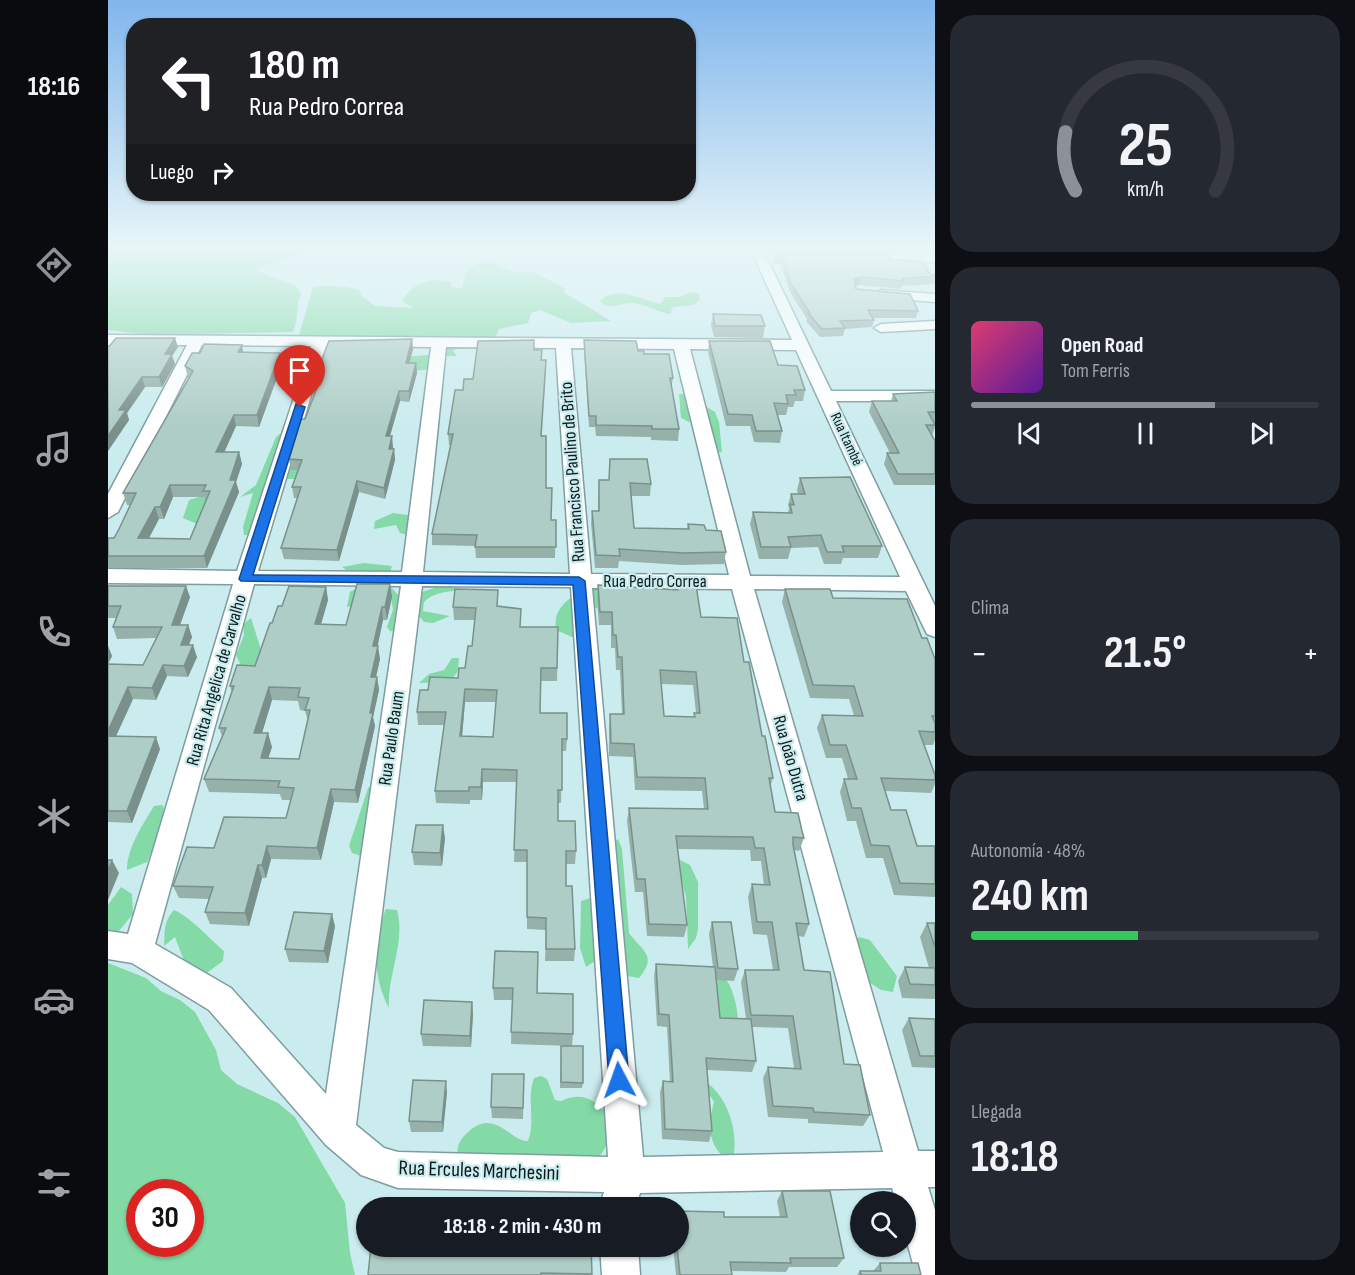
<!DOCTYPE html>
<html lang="es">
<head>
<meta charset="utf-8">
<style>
  :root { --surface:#171b24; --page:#242831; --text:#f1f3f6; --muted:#9ea1a6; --line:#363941; --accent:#8c9099 }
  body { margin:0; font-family:"Sofia Sans Condensed",sans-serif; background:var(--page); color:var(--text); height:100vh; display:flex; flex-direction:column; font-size:22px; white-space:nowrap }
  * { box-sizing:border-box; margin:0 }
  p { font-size:20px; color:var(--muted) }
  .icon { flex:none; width:33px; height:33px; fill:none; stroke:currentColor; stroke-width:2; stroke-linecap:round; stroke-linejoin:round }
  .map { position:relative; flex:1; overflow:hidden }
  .drawer { display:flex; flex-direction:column; gap:15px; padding:15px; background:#0d0f14; width:420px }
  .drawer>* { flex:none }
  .hud { position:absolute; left:18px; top:18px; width:570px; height:183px; border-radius:24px; box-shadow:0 2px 4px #0004; background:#202124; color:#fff; overflow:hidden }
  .buttons { position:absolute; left:742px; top:1191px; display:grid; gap:12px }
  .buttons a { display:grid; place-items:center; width:66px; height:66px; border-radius:50%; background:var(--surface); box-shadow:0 2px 4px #0004; font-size:30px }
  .speed { position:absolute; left:18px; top:1179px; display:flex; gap:12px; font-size:30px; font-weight:700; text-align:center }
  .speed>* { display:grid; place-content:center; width:78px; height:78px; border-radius:50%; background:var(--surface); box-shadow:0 2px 4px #0004; line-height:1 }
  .speed .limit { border:9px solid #d22; background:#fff; color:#111 }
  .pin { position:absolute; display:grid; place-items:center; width:51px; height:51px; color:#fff; margin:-62px -26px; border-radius:50% 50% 50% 0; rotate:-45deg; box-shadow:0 0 6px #0007 }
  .pin .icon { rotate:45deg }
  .me { position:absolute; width:66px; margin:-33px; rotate:356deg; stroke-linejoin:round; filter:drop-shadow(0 0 4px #0008) }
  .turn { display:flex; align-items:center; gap:21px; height:126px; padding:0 24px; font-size:27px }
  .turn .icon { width:78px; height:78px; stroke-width:2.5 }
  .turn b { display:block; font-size:42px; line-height:51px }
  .then { display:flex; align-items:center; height:57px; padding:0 24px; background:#0003; gap:12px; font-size:22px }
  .big { font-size:45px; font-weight:700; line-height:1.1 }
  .drawer .widget { flex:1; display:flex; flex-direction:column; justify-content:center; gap:9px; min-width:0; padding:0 21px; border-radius:24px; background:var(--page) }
  .drawer .dial { align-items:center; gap:0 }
  .dial svg { height:156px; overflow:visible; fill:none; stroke:var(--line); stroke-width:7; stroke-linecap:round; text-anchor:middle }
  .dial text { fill:var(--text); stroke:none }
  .song { display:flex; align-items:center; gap:18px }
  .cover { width:72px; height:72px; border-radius:9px; background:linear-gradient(135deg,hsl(340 70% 55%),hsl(270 70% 35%)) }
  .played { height:6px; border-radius:3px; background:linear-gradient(90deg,var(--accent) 70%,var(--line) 70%) }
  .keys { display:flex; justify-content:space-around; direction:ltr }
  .heat { display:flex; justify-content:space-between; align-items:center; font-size:33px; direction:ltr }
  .charge { height:9px; border-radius:4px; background:linear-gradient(90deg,#34c759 48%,var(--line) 0) }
  .trip { position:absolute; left:248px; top:1197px; width:333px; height:60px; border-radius:30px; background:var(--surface); box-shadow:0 2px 4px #0004; font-weight:700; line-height:60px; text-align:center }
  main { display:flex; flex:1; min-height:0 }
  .dock { display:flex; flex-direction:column; width:108px; justify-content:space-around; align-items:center; background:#090b0e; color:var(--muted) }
  .dock .icon { width:42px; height:42px }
  .dock .current { color:var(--accent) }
  .dock b { font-size:27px; color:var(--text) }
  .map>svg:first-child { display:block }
  .green { fill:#83daa6; fill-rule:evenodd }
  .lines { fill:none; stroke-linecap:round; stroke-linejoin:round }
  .minor-casing { stroke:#7e9da0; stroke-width:3 }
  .minor { fill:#fff; fill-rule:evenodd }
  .wall { fill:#96b0aa; fill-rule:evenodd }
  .shaded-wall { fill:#7a908b }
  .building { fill:#aecdc6; stroke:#7a908b; stroke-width:1.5; fill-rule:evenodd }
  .route { fill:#1a73e8; stroke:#114b97; stroke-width:1.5 }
  .labels { text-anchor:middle; stroke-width:4.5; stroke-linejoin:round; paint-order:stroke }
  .far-street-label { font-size:15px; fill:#0e1a1b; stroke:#cbecef }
  .street-label { font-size:18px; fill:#0e1a1b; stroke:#cbecef }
  .near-street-label { font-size:21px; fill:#0e1a1b; stroke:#cbecef }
</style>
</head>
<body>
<main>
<nav class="dock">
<b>18:16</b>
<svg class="icon current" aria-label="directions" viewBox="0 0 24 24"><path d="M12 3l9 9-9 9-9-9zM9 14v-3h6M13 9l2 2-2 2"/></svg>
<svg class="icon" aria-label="music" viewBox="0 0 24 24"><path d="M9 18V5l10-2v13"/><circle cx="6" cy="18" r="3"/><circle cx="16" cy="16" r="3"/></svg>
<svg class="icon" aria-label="phone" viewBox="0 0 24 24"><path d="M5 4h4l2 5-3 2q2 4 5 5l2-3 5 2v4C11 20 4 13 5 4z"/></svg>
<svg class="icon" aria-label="climate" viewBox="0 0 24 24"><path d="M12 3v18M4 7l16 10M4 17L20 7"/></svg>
<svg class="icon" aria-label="car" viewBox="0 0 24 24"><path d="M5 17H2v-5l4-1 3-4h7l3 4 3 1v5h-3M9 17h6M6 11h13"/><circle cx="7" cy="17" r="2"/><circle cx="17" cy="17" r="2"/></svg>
<svg class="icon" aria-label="filters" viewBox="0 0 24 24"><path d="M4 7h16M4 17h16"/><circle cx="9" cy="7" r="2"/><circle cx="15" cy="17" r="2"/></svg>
</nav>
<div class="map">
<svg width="827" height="1275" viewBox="0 0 827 1275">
  <rect width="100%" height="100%" fill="#cbecef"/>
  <path class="green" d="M0,250H200C184,261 163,258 149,271L188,286L193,294C187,307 191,319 185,332L42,335L0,330Z
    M379,261L406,272H426L456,288L457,293L503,321L463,323L432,310L423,313L420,323L391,329L387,338L191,335L205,287C221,285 237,286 252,290L253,295L267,306L306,308L294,301C304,283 325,276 343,283L344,287L354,288L359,268Z
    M582,292L591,294L592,300L585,305L565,307L562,314C549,312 536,303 524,303C512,303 501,311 492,301C506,284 536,301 553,304L557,297H572Z
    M388,344L371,349H348L345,351L349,356H332L323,369L306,371L294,357L321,355L339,346Z
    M571,394H577L607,412L611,422L614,452L605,453L585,420L581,422L573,418Z
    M185,432L196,470L190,479H177L148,534L136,535L135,527L145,493L132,497L148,485L168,437L173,433Z
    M101,494L89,524L75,518L81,500Z
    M285,513L300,515L304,518L299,535L292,533L288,525L266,529L267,521Z
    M256,563L284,566L281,576L244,574L234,567Z
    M498,582L492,609L485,607L482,632L489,637V642L473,641L448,630C443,599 477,591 498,582Z
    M335,585L355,590H385C365,592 331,586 316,602L315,611L342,616L325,623L316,622L310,615L311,593Z
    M282,586L294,599L289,632L282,631L279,627L285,610L283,598L239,607L242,592L249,588Z
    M143,618L155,656L149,665L133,666L128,655L136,635L135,624Z
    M344,658H351L350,671L342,682L311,683L321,674L336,670Z
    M267,783L253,856L244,853L241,846L260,788Z
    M55,805C60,824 46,844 39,862L19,870C19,848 35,824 46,806Z
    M510,839L514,849L521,933C534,951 550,955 531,978L519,976L488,938L487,961L478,967L472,948L473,901L492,895L501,844Z
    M572,860L582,865L590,882V929L588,938L580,949L578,897L573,879Z
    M13,887L24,894L25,914L0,944V905Z
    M278,909L289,910C298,942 279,975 281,1008C265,979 264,940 278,909Z
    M66,910C81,916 102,939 116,951L115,961L96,975L78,966L67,937L56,946C57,930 55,923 66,910Z
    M751,937L762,940L789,976L785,992L773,990L756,979L748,941Z
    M0,963L38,978L53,991L72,1000L87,1012L108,1050L113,1070L129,1084L170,1103L187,1117L237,1203L242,1253L247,1275H0ZM82,1192V1244H32V1192Z
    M595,969C601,972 611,974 617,979C625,985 631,1014 630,1023L614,1029Z
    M433,1076L439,1079L447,1100L453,1101C476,1091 487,1100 502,1117C501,1135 502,1148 486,1161L350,1157C348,1148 351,1141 357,1135C386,1105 401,1141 420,1141C428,1120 418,1099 426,1078Z
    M566,1078C575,1079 591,1079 599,1083C620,1097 631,1134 625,1157L619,1159C599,1146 600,1123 606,1102L603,1097L565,1085L561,1081Z"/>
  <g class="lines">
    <g class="minor-casing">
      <path id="minor" d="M643,250H655L723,391H827V401H728L827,606V637L819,634L798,591L646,589L810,1151H827V1187H820L827,1210V1275H808L798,1238V1202H788L784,1188L532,1193L527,1208H491L496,1192L290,1188L253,1175L218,1145L101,1010L24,963L0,959V931L20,934L125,584L0,583V569L129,571L203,346L94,345L10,512L0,518V494L79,345H0V335L684,340ZM218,346L323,347L294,572L150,571ZM338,347L448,348L462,574L315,572ZM463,348L566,349L621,575L483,574ZM582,349L688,350L792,577L642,576ZM146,584L293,586L218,1094L123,988L47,944ZM314,586L463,587L500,1157L290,1152L276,1148L248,1125ZM484,588L624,589L775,1152L535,1157Z
        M751,251L827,254V262L746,258L744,255Z
        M773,290L827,294V302L768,297L766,294Z
        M827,321V329L773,332L766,328L773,324Z
        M492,1246H530L532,1275H494Z"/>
    </g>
    <use href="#minor" class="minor"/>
  </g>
  <path class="wall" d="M667,252L783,260L827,275V284L794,286L793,289L751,285L747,286L748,289L810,311L808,318H765L766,320L764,327L737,329L735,336L712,337L698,321L699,319L682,292L673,264H667L665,259Z
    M605,314L657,326L655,338L606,337L603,325Z
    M304,339L305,349L301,363H308L309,373L301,402L292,401L282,436L285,447V449H286L287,460L277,499L251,492L231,561L176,559L173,548L190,498H186L184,487L190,470H183L181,459L205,398L203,388Z
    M476,340L530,351L565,378L563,388L571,429L570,441L543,440V437L488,436L487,427H481L476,350Z
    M601,341L670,365L697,390L695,401H687L685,407H680L678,415H669L674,431L672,443L646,442L642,426H618L600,352Z
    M70,347L64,356L67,364L54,387H37L19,413L21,420L0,451V348Z
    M426,350L433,360L438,370L433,436L438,488L443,520H448L447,558H368L367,546L324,545V534L343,445H341L340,434L355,390L365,379Z
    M135,352L174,364L151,427L128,426L116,452H131L134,464L128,482L131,492L99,568H0V538H6L11,529L22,505H19L15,493L81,378H80L77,366ZM65,497H97L98,501L82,539L41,538L51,519H56Z
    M827,392V427L824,436L827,441V485H786L776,464L779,453H782L761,412L764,401H783L785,394Z
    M502,459L543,484L542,496H523L526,528L579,529L580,524L598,530L618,552L616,564L574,565L511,561L510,568H487L483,523L484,511H490L491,480H501Z
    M692,478L774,546L770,558H735L733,564H716L710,547L683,548L680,559H651L642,524L645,512L680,513L681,508L680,505L683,494H690L689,490Z
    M490,585L569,590L570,585L593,617L636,662L665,778L662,787L667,812L696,838L691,851L686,850L701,924L696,937L691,936L696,970L736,1064L762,1115L755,1126L700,1123V1119L660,1117L655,1078L660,1067L686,1068L680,1028L644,1027L648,1061L644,1072L599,1070L604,1131L601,1142L554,1139L552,1092L555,1081L562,1082L559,1027L549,1026L546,976L548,964L605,967L601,934L604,922L630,969L626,981L608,980L612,1018L638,1019L633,982L637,970H665L659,935L645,934L640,897L644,884L656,885L653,861H643L642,850L570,849L579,925L576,937L539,936L535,892H527L519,821L521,808L596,809L594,791L527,790L525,757L501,756V727L502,714H514L512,670H508L507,648H503V625H491L489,598ZM553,684L585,685L588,713H586V717L556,716Z
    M0,586L82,597L72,625H80L84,637L81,645L89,657L80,677L59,676L48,700L25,699L8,736L52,749L24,823L0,822V646L4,656L0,664L35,665L48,638L9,639L5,627L9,618H0Z
    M218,587L220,600L213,625H238L284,597L279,620H275L269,646L272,659L268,677H269L271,690L265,717L267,726L250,803L226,802L213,860L163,859L158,878H154L141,926L102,924L97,912L101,899L71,898L65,886L106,848L178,818L183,800H174L172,794L101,792L96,779L114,736L111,728L124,693L122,686L147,666L174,606ZM164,700L190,701L192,710L197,711L200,721L191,759L160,758L164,747L154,733Z
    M677,589L725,598L814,638L827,659V740L825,745H816L827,775V784L823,793L777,791L783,810L809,846H827V897L786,895L775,858H758L748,821H739L732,792L736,779H740L734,758H718L709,728L714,715L746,716L741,699L702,698L674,602Z
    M390,606L413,627H450L449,681H433L432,713L459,739L458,751H454L453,803H450V821L468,851L467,864H458V886L467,949L466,961H437L438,930L419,929V862H406L409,782H375L374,800H362V804L328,803L327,791L336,725H310L309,712L320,690L350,678L357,668L364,646L367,620H346L345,607ZM357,702H388L385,737L354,736Z
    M337,838L334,866L306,865L304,852Z
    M819,923H827V999L794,998L790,981L797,967L821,968L812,937Z
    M227,926L220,963L181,962L177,949Z
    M387,951L429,993L465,1034L464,1046L403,1044L404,1000H386L385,988Z
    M364,1002L365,1014L363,1047L315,1046L313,1034Z
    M801,1018L827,1019V1068L804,1067L794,1030Z
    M453,1046L475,1083L474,1088H452Z
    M416,1074L415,1119L384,1118L383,1107Z
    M339,1092L335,1132H303L301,1121Z
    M674,1191L736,1258L729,1267H681L678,1272L623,1271L624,1275H568L565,1246H570L616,1217H672L669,1201Z
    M483,1246L484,1275H260Z
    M772,1263L813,1275H749L752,1271H765Z"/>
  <path class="shaded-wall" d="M753,277L751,285L744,287L746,279Z
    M67,338L70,347L64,356L67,364L54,387L51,377L57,354Z
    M304,339L305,349L299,373L298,363Z
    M134,345L136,356L130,352Z
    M172,353L174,364L151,427L149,415Z
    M308,363L309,373L301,402V391Z
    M34,377L37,387L19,413L21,420L0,451V436L11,410Z
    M291,391L292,401L279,446L278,436Z
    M126,415L128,426L111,464L108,452Z
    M284,436L285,447L282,460L281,449Z
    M286,449L287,460L277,499L276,488Z
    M131,452L134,464L128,482L131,492L99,568L96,556Z
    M249,481L251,492L231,561L229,550Z
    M62,485L65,497L56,519L52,507Z
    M47,507L51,519L34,551L30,538Z
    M282,584L284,597L279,620L277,607Z
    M78,586L82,597L68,636L64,625Z
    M218,587L220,600L209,637L207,624Z
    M274,607L275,620L267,659L265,646Z
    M80,625L84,637L76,656L73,645Z
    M85,645L89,657L80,677L76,666Z
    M0,646L4,656L0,664Z
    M270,646L272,659L265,690L263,677Z
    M55,665L59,676L48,700L44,688Z
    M269,677L271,690L265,717L267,726L250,803L247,790Z
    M20,687L25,699L3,747L0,741V731Z
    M161,687L164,700L150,746L146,733Z
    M357,689V702L353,749L352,736Z
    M160,733L164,747L156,771L153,758Z
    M48,737L52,749L24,823L19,811Z
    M374,769L375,782L374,800L373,787Z
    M223,789L226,802L213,860L209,848Z
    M335,825L337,838L334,866L332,853Z
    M159,846L163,859L158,878L154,865Z
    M4,860L11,873L0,900V871Z
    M150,865L154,878L141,926L137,913Z
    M224,914L227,926L220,963L216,951Z
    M364,1002L365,1014L363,1047L362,1036Z
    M338,1081L339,1092L335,1132L334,1122Z"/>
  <path class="building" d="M667,252L781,255L783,260L814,261L822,274L827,275V276L794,279L795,281L753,277L746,279L748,289L802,294L810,311L760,310L766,320L732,321L737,328L714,329L700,313H702L683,284L675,257L668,256Z
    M605,314L653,315L657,326H607Z
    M8,338H67L57,354H64L51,377H34L11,410H18L0,436V348Z
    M304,339L298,363H308L301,391H291L278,436H284L281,449H286L276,488L249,481L229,550L173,548L193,487H184L194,460L181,459L193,419H197L209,388H203L221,341Z
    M426,340V350H434L433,360H438L433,436H438V488H444L443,520H448V547H367L369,535L324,534L345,434H340L347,390H355L356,379H365L370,341Z
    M476,340L528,341L530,351H536V354H561L565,378H562L571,429H544V426L488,425V416H481Z
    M601,341H662L670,365L689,366L697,390H686L688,395H678L680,404L666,403L674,431H648L644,415L620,414Z
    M96,344L134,345L130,352L172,353L149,415H126L108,452H131L122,480H128L96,556H0V538H6L11,529L28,493H15L85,371L77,366L84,353H92ZM62,485H98L95,491H102L82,539L30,538L47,507H52Z
    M827,392V412H820L827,425H818L827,441V474H790L779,453H791L764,401H789L785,394Z
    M502,459H539L543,484L522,483L526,528L581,529L580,524L596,525L598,530L613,531L618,552L576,553L511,549L512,556L488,555L484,511H491V480H501Z
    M742,477L774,546H734L736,552H719L713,535L680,537L683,547H653L645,512L684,513L682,504L686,505L683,494H697L692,478Z
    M249,584H282L277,607H274L265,646H270L263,677H269L262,713H265L247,790L223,789L209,848L159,846L154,865H150L137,913L97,912L105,887L65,886L79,847L106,848L116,817L178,818L186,788L170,787L172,781L96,779L118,728H111L126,686H122L129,665L147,666L162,623H164L170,606H174L181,586L218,587L207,624L238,625ZM161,687L192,688L190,697L201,698L197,710H202L191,759L153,758L160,733H146Z
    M490,585L570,590V585H588L593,617L629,618L636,662H641L654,736H657L665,778H661L667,812L690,813L694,831L696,838L685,837V845L701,924L688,923L696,970L722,972L736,1064L752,1065L762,1115L706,1112L705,1108L665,1106L660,1067L693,1069L685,1016L643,1015L637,970H671L664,922H649L644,884L662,885L656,848H647L645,837L568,836L579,925L541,924L537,879H529L521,808L600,809L597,778L529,777L526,744L503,743L502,714H516L514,657H510L508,635H505L504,612H492ZM552,670L588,672L592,713H586L587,717L556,716Z
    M0,586H78L64,625H80L73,645H85L76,666L55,665L44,688L20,687L0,731V664L35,665L54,627H5L13,606H0Z
    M347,589L390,590L389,606L413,609L412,627H450L449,668H433L432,713H459V739H454V790H450V821H467L468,851H458V886H464L467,949H438V918L419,917V850H406L409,770L374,769L373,787H361V791H327L338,712H309L312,690H320L322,677L350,678L351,668H357L360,646H364L368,608L345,607ZM357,689L389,690L385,737L352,736Z
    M677,589H722L725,598L799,599L814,638H819L827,659V716H824L827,723V732L811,731L827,775V780L773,778L783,810H798L809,846H827V884L792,883L781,846L763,845L753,808H744L736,779H749L738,745H722L714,715L755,716L746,686L705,685Z
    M0,736L48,737L19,811H0Z
    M308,825H335L332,853L304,852Z
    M0,860H4L0,871Z
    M186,912L224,914L216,951L177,949Z
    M604,922H623L630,969L610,968Z
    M819,923H827V947Z
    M387,951L430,952L429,993L465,994V1034L403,1032L405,988H385Z
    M548,964L607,967L612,1018L643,1019L648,1061L598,1058L604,1131L557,1129L555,1081L565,1082L561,1015L551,1014Z
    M797,967L827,968V985L802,984Z
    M316,1000L364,1002L362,1036L313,1034Z
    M801,1018L827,1019V1056H812Z
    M453,1046H475V1083L453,1082Z
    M384,1074H416L415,1108L383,1107Z
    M305,1080L338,1081L334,1122L301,1121Z
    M674,1191H722L736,1258H682L683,1263L622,1262L624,1275H572L569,1246H570V1211L616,1212V1217H679Z
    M263,1246H483L484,1274L433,1273V1275H260Z
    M772,1263H810L813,1275H753L752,1271H773Z"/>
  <linearGradient id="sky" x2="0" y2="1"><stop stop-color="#81b6ec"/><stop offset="0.58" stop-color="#e8f6f8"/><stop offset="1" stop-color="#e8f6f8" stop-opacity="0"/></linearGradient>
  <rect width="827" height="428" fill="url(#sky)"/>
  <path class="route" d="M188,404L197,407L145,575L471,577L477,581L521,1080L518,1087L511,1090L504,1087L501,1080L465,585L133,581L131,579Z"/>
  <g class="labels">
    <g class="far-street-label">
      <text transform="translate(739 439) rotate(65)" y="5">Rua Itambé</text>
    </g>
    <g class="street-label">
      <text transform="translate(464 472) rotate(-94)" y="6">Rua Francisco Paulino de Brito</text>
      <text x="547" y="587">Rua Pedro Correa</text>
      <text transform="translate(108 680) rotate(-74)" y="6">Rua Rita Angelica de Carvalho</text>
      <text transform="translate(283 738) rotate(-82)" y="6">Rua Paulo Baum</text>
      <text transform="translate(683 758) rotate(74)" y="6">Rua João Dutra</text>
    </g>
    <g class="near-street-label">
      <text transform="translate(371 1170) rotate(2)" y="7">Rua Ercules Marchesini</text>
    </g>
  </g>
</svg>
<div class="buttons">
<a><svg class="icon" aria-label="search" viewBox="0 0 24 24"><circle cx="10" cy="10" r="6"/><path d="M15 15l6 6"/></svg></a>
</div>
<div class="speed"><div class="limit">30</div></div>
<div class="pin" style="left:192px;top:407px;background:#d93025"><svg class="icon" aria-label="arrive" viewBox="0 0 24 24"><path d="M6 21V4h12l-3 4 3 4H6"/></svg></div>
<svg class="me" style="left:511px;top:1080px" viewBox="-20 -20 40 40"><path d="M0-17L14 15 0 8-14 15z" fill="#1a73e8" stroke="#fff" stroke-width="4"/></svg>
<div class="trip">18:18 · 2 min · 430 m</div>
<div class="hud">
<div class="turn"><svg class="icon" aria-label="left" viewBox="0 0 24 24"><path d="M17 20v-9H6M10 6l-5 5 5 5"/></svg><div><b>180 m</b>Rua Pedro Correa</div></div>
<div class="then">Luego<svg class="icon" aria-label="right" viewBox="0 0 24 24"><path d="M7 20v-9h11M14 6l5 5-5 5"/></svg></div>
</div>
</div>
<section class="drawer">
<div class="widget dial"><svg viewBox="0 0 100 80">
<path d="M14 69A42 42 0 1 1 86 69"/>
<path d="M14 69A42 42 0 0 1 9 39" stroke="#8c9099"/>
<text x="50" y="56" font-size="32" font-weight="700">25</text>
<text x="50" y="72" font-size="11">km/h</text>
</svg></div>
<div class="widget">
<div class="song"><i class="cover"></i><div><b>Open Road</b><p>Tom Ferris</p></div></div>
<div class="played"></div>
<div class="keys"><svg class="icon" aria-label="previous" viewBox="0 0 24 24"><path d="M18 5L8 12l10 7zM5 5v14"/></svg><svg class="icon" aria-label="pause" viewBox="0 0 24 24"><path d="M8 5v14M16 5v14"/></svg><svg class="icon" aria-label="next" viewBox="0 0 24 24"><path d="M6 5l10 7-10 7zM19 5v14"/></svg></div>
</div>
<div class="widget"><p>Clima</p>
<div class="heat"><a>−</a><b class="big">21.5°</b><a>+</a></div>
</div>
<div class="widget"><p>Autonomía · 48%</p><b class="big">240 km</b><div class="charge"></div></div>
<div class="widget"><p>Llegada</p><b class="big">18:18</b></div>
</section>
</main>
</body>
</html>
